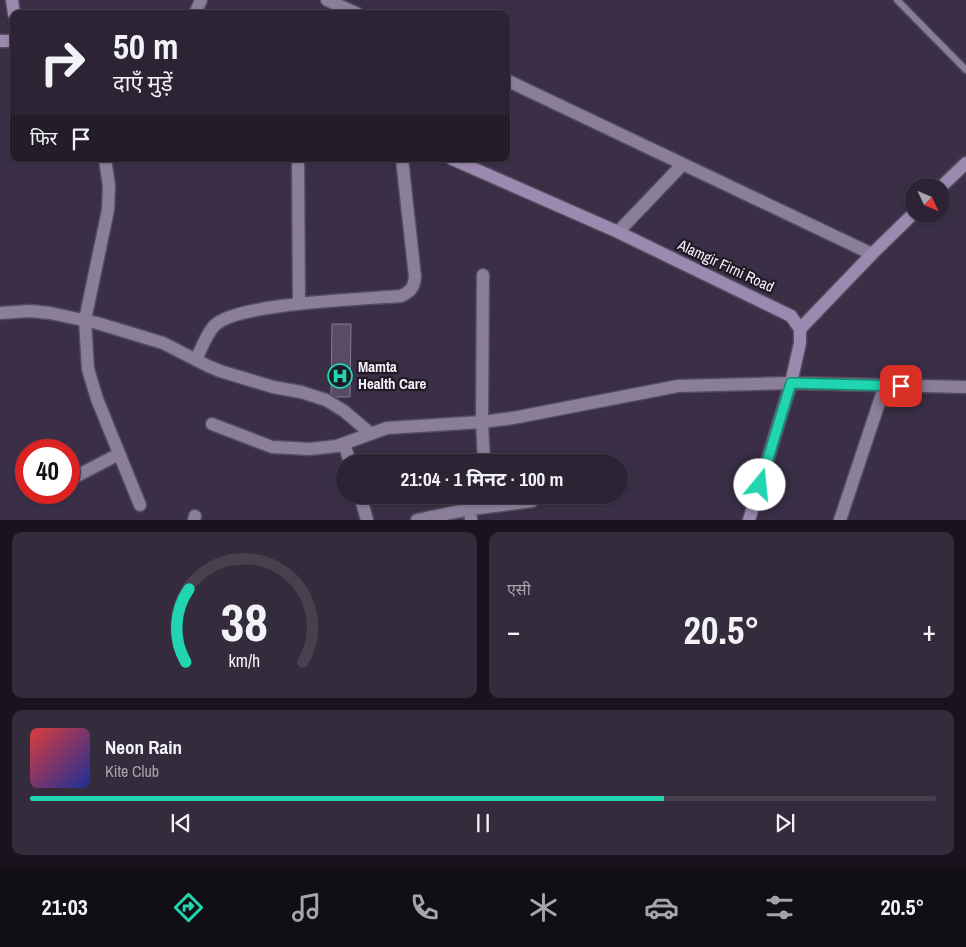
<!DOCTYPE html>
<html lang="hi">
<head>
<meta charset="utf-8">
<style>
  :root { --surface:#2c2334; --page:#342b3c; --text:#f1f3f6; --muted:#a6a4ac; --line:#48404f; --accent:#20d5b0 }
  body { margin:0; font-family:"Archivo Narrow","Noto Sans Devanagari",sans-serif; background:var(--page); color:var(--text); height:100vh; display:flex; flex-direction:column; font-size:19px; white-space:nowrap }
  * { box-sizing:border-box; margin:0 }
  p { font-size:16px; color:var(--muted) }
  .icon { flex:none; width:28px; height:28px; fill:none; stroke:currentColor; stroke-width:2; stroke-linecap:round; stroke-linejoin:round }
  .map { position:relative; height:520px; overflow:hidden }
  .panel { display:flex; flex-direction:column; gap:12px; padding:12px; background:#18131d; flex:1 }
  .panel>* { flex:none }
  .hud { position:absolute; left:10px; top:10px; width:500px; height:152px; border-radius:10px; box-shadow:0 1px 4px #0004,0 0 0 1px var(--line); background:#2c2334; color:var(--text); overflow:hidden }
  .needle { width:32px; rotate:134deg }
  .buttons { position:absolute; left:905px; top:178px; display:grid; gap:10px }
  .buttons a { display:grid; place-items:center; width:45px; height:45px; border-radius:50%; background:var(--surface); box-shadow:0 1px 4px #0004,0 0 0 1px var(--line); font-size:25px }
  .speed { position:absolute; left:15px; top:439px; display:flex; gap:10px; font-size:25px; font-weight:700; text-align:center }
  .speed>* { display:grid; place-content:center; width:65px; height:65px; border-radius:50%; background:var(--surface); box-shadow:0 1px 4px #0004,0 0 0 1px var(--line); line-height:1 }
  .speed .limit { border:8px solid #d22; background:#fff; color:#111 }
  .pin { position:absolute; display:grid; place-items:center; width:42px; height:42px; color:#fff; margin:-21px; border-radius:10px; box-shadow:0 2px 8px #0006 }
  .me { position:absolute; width:55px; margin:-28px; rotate:17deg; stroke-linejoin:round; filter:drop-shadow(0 0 4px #0008) }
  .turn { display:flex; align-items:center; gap:18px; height:105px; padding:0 20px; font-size:22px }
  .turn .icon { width:65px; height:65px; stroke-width:2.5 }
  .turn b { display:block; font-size:35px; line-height:42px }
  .then { display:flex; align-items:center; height:48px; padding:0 20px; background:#0003; gap:10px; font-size:19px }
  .big { font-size:38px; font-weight:700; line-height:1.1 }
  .panel .widget { flex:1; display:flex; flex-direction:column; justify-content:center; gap:8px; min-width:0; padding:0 18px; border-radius:10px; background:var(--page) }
  .panel .dial { align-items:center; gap:0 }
  .dial svg { height:130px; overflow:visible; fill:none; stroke:var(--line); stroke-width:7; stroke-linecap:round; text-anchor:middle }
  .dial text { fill:var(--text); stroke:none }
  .song { display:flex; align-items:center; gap:15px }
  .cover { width:60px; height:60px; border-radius:8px; background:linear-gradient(135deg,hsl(0 70% 55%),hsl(230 70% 35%)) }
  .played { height:5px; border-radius:2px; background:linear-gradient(90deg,var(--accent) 70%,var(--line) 70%) }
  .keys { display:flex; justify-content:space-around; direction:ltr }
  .heat { display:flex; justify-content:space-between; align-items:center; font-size:28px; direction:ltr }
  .panel .tiles { flex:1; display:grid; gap:12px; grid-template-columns:1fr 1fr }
  .widget:last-child { grid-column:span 2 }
  .trip { position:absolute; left:336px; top:454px; width:292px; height:50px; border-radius:25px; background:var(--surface); box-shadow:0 1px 4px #0004,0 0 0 1px var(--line); font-weight:700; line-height:50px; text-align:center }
  .menu { display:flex; height:80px; justify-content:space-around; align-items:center; background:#120e15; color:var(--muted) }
  .menu .icon { width:35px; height:35px }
  .menu .current { color:var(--accent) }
  .menu b { font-size:22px; color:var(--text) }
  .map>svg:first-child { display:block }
  .building { fill:#584c65; stroke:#857994 }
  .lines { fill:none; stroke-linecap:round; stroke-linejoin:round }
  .lane-casing { stroke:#544c5e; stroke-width:9 }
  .street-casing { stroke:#544c5e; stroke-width:15 }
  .secondary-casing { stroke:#544c5e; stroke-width:15 }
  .lane { stroke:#8a7e98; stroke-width:6 }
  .street { stroke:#8a7e98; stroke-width:12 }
  .secondary { stroke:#9b89af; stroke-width:12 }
  .route-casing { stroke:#158a72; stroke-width:12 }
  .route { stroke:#20d5b0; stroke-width:9 }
  .labels { text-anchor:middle; stroke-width:4.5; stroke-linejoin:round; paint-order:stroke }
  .street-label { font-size:15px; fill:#f7f2fe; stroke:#1f1a24 }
  .poi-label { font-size:15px; font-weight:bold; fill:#f7f2fe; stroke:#1f1a24; text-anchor:start }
</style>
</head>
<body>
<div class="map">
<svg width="966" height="520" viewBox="0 0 966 520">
  <rect width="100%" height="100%" fill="#3a2f46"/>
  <path class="building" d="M332,324H351L350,397H331Z"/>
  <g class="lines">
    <g class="lane-casing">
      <path id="lane" d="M897,0L966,70"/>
    </g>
    <g class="street-casing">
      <path id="street" d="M327,0L358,14
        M195,14L201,0
        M506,80L872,254
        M105,159L109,186L108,210L85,320L88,369L97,399L140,505
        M298,159L299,304
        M618,232L683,164
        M483,275L482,422L484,462
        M0,313L30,311L50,313L97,323L163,343L208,366L220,371L273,387L301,392L326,400L344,411L370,433
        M196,360C201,349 206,335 214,326C234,303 366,299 401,296C410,292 414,288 415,277L402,159
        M212,424L272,447L310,449L337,446L387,428L482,422L513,418L678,386L791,383L966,387
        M344,444L350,462
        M69,480L119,454
        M360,495L367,520
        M39,496L45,492
        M487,507L532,501
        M194,520L195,516
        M417,520L470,509
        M471,520L470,509L487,507L486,495
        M840,520L885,385"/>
    </g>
    <g class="secondary-casing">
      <path id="secondary" d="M12,0L14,14
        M0,41H14
        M452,159L618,232L791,316L800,329V343L791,383L749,520
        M941,187L966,163
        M800,329L872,254L914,213"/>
    </g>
    <use href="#lane" class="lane"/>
    <use href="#street" class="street"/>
    <use href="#secondary" class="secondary"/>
  </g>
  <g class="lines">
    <g class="route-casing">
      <path id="route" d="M760,485L791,383L901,386"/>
    </g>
    <use href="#route" class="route"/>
  </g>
  <defs>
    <g id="hospital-ring" transform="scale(1.25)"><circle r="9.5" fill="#1f1a24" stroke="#20d5b0" stroke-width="1.5"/><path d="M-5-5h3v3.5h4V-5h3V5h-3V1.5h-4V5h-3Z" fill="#20d5b0"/></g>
  </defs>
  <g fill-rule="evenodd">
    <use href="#hospital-ring" x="340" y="376"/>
  </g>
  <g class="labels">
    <g class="street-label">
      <text transform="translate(726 266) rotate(25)" y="5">Alamgir Firni Road</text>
    </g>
    <g class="poi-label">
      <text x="358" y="372">Mamta<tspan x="358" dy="17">Health Care</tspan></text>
    </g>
  </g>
</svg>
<div class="buttons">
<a><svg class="needle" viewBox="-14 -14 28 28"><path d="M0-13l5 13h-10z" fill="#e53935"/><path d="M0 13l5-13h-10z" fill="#a6a4ac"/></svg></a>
</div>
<div class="speed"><div class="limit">40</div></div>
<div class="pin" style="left:901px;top:386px;background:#d93025"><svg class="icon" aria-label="arrive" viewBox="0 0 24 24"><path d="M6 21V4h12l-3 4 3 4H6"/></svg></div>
<svg class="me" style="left:760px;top:485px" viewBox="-20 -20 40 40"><circle r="19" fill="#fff"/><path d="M0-13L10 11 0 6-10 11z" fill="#20d5b0"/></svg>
<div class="trip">21:04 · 1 मिनट · 100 m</div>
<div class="hud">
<div class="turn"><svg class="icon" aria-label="right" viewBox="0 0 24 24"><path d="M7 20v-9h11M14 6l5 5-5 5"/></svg><div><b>50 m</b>दाएँ मुड़ें</div></div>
<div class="then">फिर<svg class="icon" aria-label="arrive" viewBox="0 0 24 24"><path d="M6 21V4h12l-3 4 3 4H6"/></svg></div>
</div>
</div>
<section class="panel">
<div class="tiles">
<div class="widget dial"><svg viewBox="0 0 100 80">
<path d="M14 69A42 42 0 1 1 86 69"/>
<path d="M14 69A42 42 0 0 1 16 24" stroke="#20d5b0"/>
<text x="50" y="56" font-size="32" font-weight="700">38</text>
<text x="50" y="72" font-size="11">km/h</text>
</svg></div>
<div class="widget"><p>एसी</p>
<div class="heat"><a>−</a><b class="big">20.5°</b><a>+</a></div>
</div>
<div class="widget">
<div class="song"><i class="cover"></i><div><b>Neon Rain</b><p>Kite Club</p></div></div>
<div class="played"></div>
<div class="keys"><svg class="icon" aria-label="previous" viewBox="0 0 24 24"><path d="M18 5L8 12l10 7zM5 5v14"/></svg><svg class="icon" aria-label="pause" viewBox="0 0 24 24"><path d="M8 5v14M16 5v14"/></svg><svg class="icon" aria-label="next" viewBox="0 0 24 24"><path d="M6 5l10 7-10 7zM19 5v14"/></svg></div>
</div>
</div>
</section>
<nav class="menu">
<b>21:03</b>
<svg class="icon current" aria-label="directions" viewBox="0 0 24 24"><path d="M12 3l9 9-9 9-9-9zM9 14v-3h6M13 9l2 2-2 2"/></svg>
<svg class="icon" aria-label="music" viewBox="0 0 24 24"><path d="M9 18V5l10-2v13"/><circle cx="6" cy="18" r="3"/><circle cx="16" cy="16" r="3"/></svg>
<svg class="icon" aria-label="phone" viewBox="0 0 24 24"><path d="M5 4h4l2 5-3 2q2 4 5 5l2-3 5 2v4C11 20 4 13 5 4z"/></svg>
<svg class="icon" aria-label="climate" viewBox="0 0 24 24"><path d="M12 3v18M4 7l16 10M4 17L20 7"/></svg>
<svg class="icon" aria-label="car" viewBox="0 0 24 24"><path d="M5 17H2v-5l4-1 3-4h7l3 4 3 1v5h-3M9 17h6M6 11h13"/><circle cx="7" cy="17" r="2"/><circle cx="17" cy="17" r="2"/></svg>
<svg class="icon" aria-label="filters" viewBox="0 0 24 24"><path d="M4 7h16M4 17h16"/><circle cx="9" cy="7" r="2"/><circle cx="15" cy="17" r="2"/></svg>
<b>20.5°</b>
</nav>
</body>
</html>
